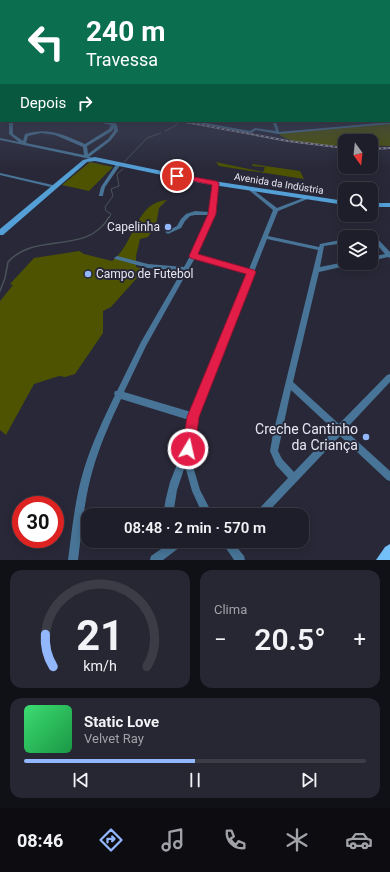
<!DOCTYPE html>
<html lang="pt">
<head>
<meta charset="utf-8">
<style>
  :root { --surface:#1e1e2a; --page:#262732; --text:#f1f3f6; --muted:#a1a2a8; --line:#3c3c47; --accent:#92b7fd }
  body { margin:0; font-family:Roboto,sans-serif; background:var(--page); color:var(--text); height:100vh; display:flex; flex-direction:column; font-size:15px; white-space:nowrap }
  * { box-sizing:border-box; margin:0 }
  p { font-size:13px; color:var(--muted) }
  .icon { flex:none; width:22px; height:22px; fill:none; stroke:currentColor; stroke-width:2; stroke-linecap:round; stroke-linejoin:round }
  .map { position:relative; height:560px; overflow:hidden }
  .sheet { display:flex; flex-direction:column; gap:10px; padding:10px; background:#101017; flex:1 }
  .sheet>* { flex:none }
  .banner { position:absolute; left:0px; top:0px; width:390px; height:122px; box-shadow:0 2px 10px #0003,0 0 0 1px var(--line); background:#0b6e4f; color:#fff; overflow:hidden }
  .needle { width:26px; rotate:165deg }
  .controls { position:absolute; left:338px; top:134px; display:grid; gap:8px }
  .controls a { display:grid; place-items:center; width:40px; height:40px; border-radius:8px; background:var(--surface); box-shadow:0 2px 10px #0003,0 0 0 1px var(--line); font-size:20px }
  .speed { position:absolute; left:12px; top:496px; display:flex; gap:8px; font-size:20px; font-weight:700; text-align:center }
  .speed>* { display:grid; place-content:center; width:52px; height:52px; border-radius:50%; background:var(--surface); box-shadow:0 2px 10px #0003,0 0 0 1px var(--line); line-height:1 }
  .speed .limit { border:6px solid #d22; background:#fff; color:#111 }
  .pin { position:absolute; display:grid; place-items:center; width:34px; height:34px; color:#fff; margin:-17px; border:2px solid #fff; border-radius:50%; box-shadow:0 1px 4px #0007 }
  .me { position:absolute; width:44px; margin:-22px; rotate:9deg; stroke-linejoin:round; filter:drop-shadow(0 0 3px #0008) }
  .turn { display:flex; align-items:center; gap:14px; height:84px; padding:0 20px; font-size:18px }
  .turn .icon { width:52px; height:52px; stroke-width:2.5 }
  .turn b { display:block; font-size:28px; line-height:34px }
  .then { display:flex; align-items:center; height:38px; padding:0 20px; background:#0003; gap:8px; font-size:15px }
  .big { font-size:30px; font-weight:600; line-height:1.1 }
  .sheet .card { flex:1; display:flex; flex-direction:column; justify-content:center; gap:6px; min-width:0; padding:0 14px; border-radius:12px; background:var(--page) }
  .sheet .dial { align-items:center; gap:0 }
  .dial svg { height:104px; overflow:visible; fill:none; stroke:var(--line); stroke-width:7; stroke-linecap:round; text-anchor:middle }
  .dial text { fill:var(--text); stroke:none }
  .song { display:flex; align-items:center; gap:12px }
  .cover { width:48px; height:48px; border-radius:6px; background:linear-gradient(135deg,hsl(140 70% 55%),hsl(140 70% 35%)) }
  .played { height:4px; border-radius:2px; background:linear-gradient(90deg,var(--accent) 50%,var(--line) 50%) }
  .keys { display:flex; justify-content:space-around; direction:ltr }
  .heat { display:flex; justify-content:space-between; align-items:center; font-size:22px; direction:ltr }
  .sheet .tiles { flex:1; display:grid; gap:10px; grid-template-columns:1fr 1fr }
  .card:last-child { grid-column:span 2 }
  .trip { position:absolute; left:81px; top:508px; width:228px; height:40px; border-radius:12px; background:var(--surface); box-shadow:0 2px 10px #0003,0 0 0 1px var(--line); font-weight:600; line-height:40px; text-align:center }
  .tabs { display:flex; height:64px; justify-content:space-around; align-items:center; background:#0c0c11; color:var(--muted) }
  .tabs .icon { width:28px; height:28px }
  .tabs .active { color:var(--accent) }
  .tabs b { font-size:18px; color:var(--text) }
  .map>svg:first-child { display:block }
  .green { fill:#4d5301 }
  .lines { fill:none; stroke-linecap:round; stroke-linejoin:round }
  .stream-far1 { stroke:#4a5359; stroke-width:1 }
  .stream { stroke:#4a5359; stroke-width:1.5 }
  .street { fill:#487597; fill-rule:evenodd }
  .secondary { fill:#539fd6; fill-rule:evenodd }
  .primary { fill:#73bff7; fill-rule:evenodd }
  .rail-casing { stroke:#9595a3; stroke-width:2 }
  .rail { stroke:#282838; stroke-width:1; stroke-dasharray:2.5; stroke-linecap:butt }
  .route { fill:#e11d48; stroke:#92132f }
  .poi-dot { fill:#92b7fd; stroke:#282838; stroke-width:1.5 }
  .labels { text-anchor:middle; stroke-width:4; stroke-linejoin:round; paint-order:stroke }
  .far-street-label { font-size:10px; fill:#e6e7f2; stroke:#282838 }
  .poi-label { font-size:12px; fill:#e6e7f2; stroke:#282838; text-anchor:end }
  .near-poi-label { font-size:14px; fill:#e6e7f2; stroke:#282838; text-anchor:end }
</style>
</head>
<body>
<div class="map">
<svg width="390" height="560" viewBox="0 0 390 560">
  <rect width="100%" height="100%" fill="#282838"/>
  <path class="green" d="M390,123V146H371V141H345V146C330,145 287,145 278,133Z
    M90,162L113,167L89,191L62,185Z
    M216,162L263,172L265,167L252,166L253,164L300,171L304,179L219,166Z
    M167,200L159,208L156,225L148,237L140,239L136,256V267L145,269L111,307L103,311V333L75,374L65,377L59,376L34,384L6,435L0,430V301L13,285L10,284L34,258L79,251L84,254L112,261C135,244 135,202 167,200Z"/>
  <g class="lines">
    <path class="stream-far1" d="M165,131L175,126L178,122
      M124,162L147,138L161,133
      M109,218L111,214L106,211L105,207L113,196L111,189L119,186L117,174L123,169"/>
    <path class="stream" d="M0,291L5,278L8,262C35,231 87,256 109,217"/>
    <path class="street" d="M0,106H1V109H0Z
      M9,121H13V134L23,141L25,134C48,127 64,135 85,144L109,129L111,125L93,121L115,123L117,125L118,131L110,141L89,157L96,158L97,159L95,160L0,140V138L19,142L9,134ZM114,128V131L108,139L88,154L87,146L112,131ZM41,133L55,135L83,147L84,155L26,143L28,136Z
      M187,121H195L250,131L255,128L276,131L272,121H276L279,132L390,122V124L278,134L256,130L251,133Z
      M117,163L121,164L105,187L103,195V196H99V195L101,187Z
      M0,173L57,186V187L55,188L0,175Z
      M214,182H218V183L216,207L215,214L196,255L249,269L273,210L250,191V189H252L277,208L306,197H310V198L278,211L268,236L319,247L320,244L345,239V243L324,246L320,267L345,262V263H353L350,265L319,272L293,382L339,424L387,375L390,374V382L345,430L390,471V481L387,480L340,436L265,515H254L256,512L288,478L276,465L270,451L273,434L318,250L267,239L197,417L192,449L193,466L200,490L213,515H203L192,491L185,466L177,490L173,515H163L166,498L170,482L184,447L189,420L121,399C110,422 100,445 93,469C84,499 82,530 78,560H68C72,530 75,498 84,469C92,443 103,420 115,395L114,394L115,391H117L141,342L182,271L148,268L115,259L114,258L117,256L148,264L184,267L190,256L208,215H195L190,216L185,221L181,228L168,234L165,232L177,226L181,219L186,214L195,211L209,212L212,207ZM195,258L248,273L191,412L124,392L146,346ZM291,390L334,430L294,472L282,459L278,451Z
      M372,234L374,235L390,252V258L388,257L371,261V257L385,254L371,238V237H364L365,236Z
      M163,541H186L184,544L163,560H150L151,556L164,547Z
      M221,541H232L244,556L245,560H234Z"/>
    <path class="secondary" d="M389,92H390V94H389Z
      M95,157L200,179L345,201V205L200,183L95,161L87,162L3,235H0V229L83,160Z
      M371,203H390V207H371Z"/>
    <path class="primary" d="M390,544V560H376L385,547Z"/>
    <g class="rail-casing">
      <path id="rail" d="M180,121L288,141L345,148
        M371,149L390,148"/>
    </g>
    <use href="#rail" class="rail"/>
  </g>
  <linearGradient id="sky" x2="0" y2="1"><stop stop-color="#16161f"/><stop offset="0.54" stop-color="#42485e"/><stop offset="1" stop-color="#42485e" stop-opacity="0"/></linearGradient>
  <rect width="390" height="169" fill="url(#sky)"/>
  <path class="route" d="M177,174L216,181L219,183L216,214L198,254L254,270L256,272L199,417L195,449L193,453L188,455L184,453L182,449L187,417L246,274L190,258L189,256L208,214L212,185L175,177L174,176Z"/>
  <g class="poi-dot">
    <circle cx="168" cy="227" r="4"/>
    <circle cx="88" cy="274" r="4"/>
    <circle cx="366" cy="437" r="4"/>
  </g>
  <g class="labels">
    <g class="far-street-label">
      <text transform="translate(279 183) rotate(9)" y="4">Avenida da Indústria</text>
    </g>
    <g class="poi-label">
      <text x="160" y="231">Capelinha</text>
      <text x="96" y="278" text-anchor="start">Campo de Futebol</text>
    </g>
    <g class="near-poi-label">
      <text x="358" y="434">Creche Cantinho<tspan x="358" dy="16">da Criança</tspan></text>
    </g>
  </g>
</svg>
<div class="controls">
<a><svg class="needle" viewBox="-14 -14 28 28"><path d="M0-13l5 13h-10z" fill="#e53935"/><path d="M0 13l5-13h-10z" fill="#a1a2a8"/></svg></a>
<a><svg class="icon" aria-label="search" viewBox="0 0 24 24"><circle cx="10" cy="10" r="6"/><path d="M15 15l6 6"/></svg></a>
<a><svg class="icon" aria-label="layers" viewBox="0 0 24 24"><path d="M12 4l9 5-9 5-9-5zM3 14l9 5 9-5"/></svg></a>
</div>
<div class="speed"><div class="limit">30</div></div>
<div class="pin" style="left:177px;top:176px;background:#d93025"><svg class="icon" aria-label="arrive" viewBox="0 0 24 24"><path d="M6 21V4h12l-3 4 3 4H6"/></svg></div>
<svg class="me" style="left:188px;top:449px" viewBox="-20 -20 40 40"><circle r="17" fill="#e11d48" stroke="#fff" stroke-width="3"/><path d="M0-11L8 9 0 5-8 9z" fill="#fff"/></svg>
<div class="trip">08:48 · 2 min · 570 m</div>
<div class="banner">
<div class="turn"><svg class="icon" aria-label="left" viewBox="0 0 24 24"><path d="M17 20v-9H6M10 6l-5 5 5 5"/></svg><div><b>240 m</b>Travessa</div></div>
<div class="then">Depois<svg class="icon" aria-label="right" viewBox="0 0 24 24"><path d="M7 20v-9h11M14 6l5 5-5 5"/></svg></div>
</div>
</div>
<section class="sheet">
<div class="tiles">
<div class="card dial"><svg viewBox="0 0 100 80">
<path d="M14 69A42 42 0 1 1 86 69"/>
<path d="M14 69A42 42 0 0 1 8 44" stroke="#92b7fd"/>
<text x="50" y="56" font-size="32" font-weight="700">21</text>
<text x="50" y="72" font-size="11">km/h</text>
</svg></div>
<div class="card"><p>Clima</p>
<div class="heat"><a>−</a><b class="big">20.5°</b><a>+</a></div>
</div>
<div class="card">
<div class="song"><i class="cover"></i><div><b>Static Love</b><p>Velvet Ray</p></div></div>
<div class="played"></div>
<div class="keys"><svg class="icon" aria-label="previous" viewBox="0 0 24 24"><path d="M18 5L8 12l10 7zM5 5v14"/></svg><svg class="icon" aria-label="pause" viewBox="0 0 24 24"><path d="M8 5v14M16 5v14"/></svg><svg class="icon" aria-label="next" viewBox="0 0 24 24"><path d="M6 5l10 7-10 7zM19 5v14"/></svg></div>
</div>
</div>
</section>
<nav class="tabs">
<b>08:46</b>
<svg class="icon active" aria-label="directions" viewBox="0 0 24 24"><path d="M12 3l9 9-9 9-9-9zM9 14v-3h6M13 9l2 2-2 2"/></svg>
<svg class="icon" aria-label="music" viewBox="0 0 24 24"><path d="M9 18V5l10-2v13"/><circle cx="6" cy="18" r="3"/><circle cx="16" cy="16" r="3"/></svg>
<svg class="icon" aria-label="phone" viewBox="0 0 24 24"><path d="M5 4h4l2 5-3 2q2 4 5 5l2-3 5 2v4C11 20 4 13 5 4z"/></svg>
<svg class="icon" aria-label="climate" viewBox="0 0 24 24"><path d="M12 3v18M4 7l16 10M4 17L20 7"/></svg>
<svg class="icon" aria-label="car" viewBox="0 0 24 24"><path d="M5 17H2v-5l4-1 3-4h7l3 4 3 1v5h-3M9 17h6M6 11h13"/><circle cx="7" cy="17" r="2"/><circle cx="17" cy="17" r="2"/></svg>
</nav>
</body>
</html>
